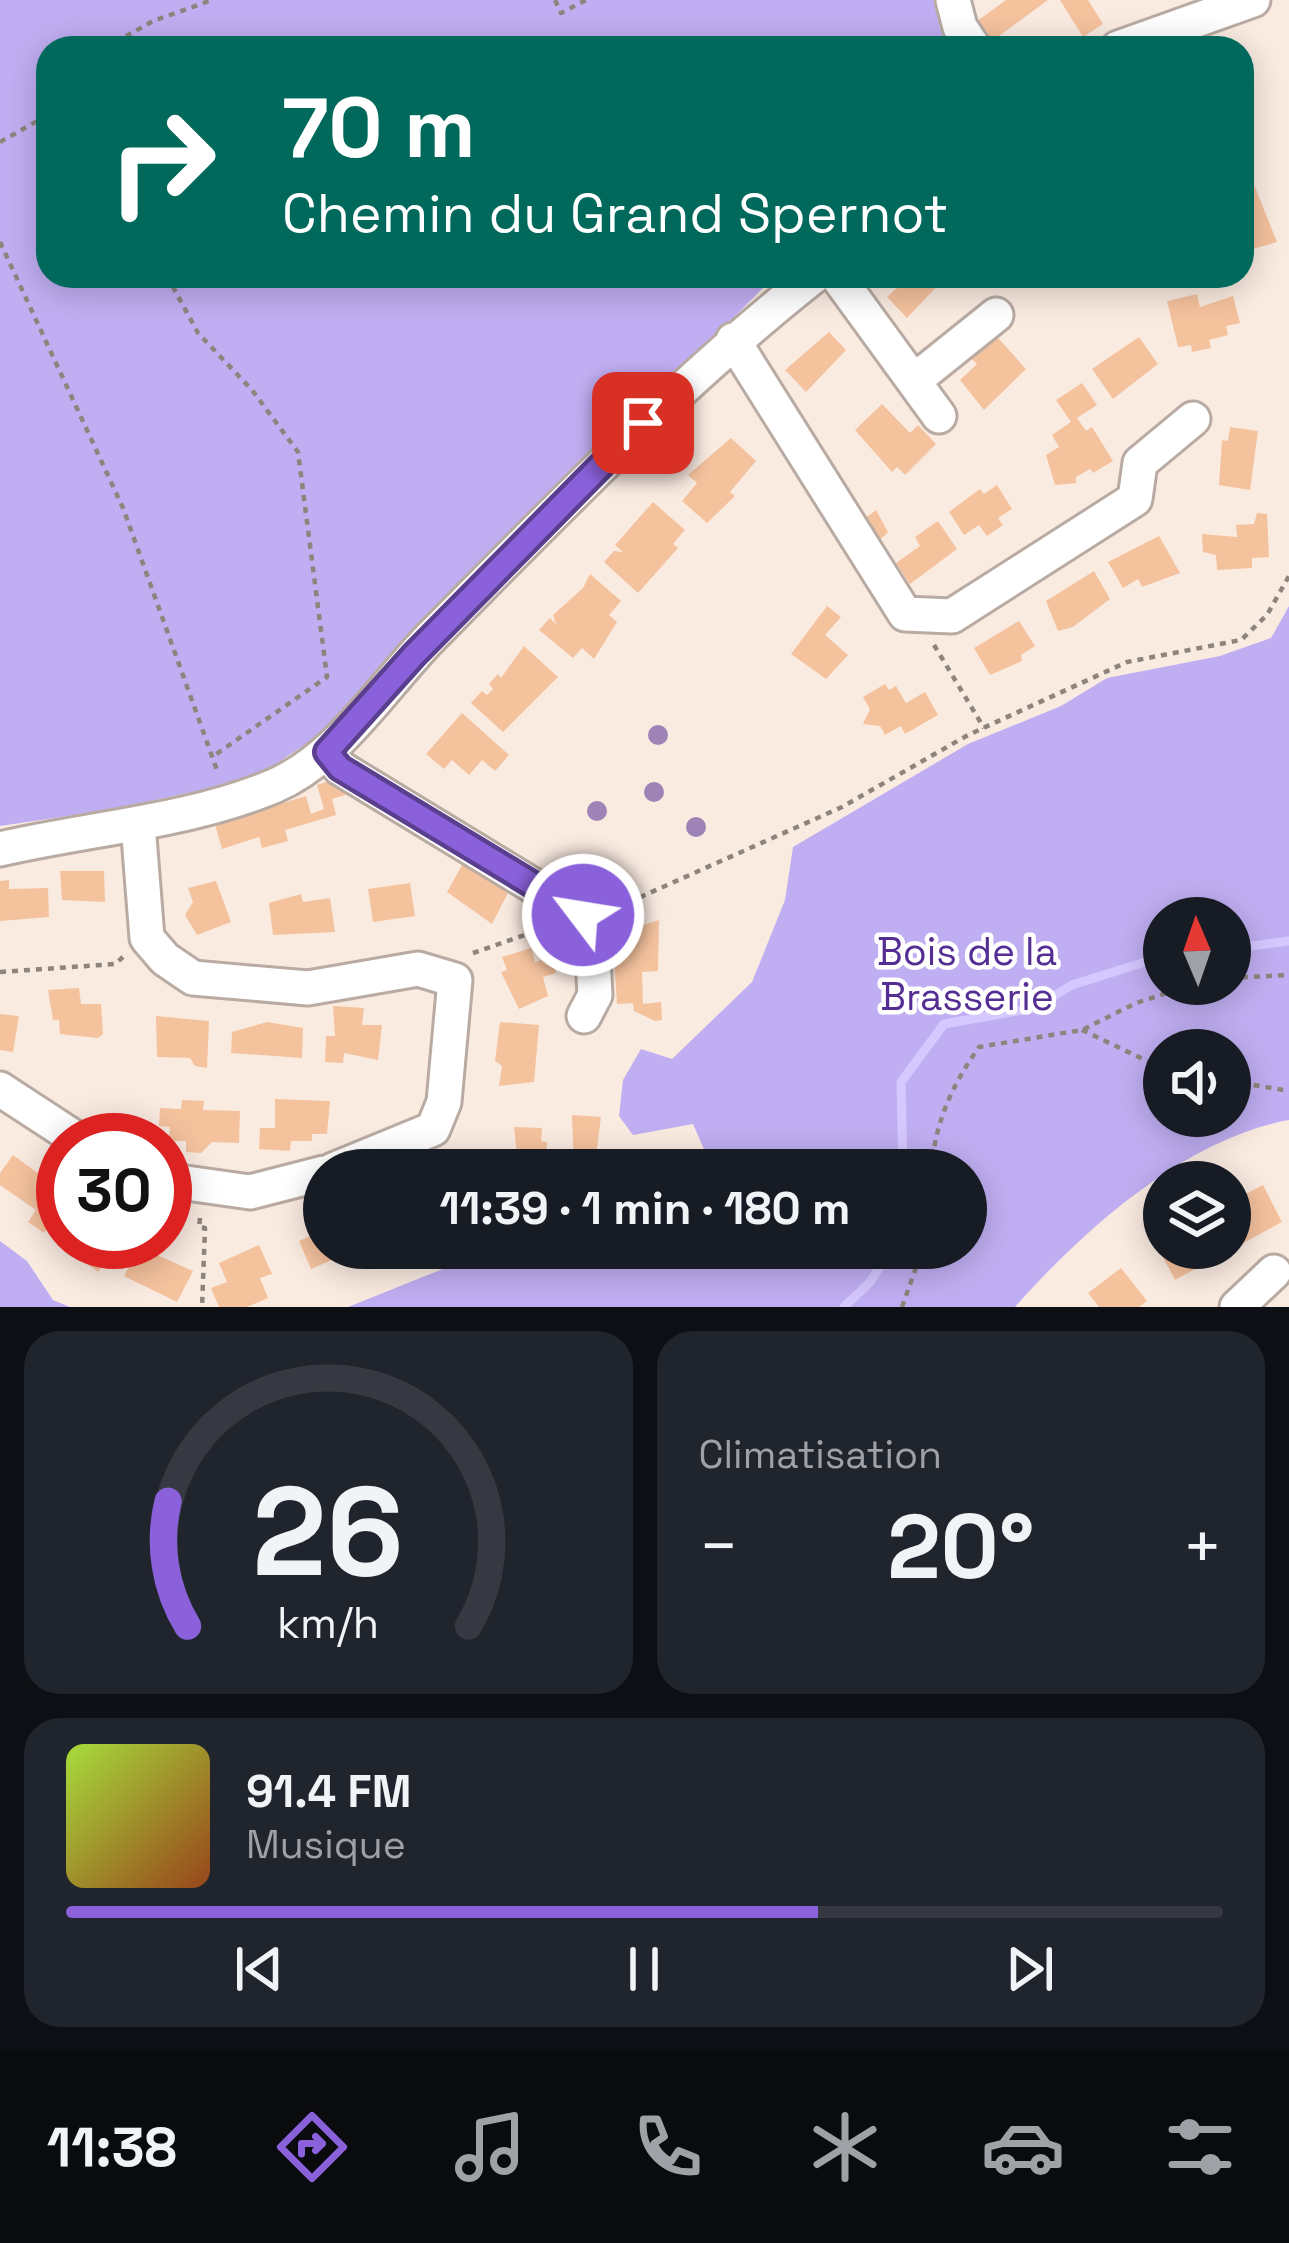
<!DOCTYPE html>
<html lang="fr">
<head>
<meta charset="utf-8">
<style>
  :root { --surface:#171b24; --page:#20242c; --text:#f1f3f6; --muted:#9ea1a6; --line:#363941; --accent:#8a61db }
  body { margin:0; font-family:"Space Grotesk",sans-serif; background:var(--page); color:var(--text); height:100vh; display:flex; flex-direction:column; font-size:45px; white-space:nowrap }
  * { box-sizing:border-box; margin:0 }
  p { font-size:39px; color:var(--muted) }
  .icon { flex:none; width:66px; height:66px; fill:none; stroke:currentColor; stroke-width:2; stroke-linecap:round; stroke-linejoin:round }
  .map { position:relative; height:1307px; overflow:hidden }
  .details { display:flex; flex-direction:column; gap:24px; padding:24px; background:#0d0f14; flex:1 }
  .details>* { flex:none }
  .hud { position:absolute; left:36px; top:36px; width:1218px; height:252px; border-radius:36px; box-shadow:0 6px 30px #0003; background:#00695c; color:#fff; overflow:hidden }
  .needle { width:78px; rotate:358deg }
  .buttons { position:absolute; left:1143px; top:897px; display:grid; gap:24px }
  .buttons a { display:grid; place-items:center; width:108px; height:108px; border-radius:50%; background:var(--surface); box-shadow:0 6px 30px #0003; font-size:60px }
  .speed { position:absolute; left:36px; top:1113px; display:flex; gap:24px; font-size:60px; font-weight:700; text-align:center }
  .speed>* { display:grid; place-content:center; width:156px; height:156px; border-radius:50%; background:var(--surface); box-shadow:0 6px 30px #0003; line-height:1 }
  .speed .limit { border:18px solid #d22; background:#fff; color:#111 }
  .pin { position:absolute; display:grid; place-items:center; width:102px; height:102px; color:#fff; margin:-51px; border-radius:24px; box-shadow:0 6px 18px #0006 }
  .me { position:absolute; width:132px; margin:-66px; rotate:301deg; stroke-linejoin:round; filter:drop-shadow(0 0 9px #0008) }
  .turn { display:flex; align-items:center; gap:42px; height:252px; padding:0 48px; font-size:54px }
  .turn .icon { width:156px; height:156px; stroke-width:2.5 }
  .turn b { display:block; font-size:84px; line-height:102px }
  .big { font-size:90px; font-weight:700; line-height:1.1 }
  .details .card { flex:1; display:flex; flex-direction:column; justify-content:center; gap:18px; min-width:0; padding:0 42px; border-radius:36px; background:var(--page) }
  .details .dial { align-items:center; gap:0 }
  .dial svg { height:312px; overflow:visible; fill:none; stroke:var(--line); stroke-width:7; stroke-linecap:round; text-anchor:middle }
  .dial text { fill:var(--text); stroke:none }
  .song { display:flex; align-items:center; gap:36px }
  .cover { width:144px; height:144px; border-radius:18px; background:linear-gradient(135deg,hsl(80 70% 55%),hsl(20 70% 35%)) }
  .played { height:12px; border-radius:6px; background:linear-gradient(90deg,var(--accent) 65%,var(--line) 65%) }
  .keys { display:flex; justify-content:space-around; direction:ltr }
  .heat { display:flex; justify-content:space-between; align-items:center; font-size:66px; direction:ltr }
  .details .tiles { flex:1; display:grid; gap:24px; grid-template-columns:1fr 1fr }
  .card:last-child { grid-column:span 2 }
  .trip { position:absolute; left:303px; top:1149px; width:684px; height:120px; border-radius:60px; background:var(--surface); box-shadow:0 6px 30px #0003; font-weight:700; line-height:120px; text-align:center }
  .tabs { display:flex; height:192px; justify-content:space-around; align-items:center; background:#090b0e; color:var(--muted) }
  .tabs .icon { width:84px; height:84px }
  .tabs .current { color:var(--accent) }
  .tabs b { font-size:54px; color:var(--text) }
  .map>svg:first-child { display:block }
  .green { fill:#c0aef2; fill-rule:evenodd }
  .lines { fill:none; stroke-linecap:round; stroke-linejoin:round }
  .stream { stroke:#d5c8ff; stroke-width:9 }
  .building { fill:#f5c29e }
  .street-casing { stroke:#b9aba2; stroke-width:39 }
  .path { stroke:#8d847d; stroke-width:4.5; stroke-dasharray:6 6; stroke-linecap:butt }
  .street { stroke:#fff; stroke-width:33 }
  .tree { fill:#9f83b6 }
  .route-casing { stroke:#5a3f8e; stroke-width:30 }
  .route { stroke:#8a61db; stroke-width:21 }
  .labels { text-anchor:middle; stroke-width:9; stroke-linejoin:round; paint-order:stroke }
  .park-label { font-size:39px; fill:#542e93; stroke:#fff }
</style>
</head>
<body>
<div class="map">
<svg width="1289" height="1307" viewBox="0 0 1289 1307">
  <rect width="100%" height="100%" fill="#faebe1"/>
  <path class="green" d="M0,0H937L954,48H48V276H775L315,738L253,779L109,810L0,826Z
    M1289,606V1120C1186,1138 1083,1230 1015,1307H348L495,1248H966V1170H713L693,1124L633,1135L619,1116L623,1080L641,1049L672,1059L752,982L785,900L793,847L968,744L1061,706L1107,678L1220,656L1271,638ZM1230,918V984H1164V918ZM1230,1050V1116H1164V1050Z
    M0,1241L27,1261L53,1300L70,1307H0Z"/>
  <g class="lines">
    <path class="stream" d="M1230,949L1289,941
      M903,1170L901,1082L944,1024L1034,1008L1072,985L1164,956
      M844,1307L870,1282L892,1248"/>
  </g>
  <path class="building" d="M1006,0H1048L988,44L973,24Z
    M1060,0H1088L1103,24L1083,37Z
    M1247,167L1277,242L1246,251L1242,168Z
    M910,276H947L907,318L887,297Z
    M1197,294L1200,307L1233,296L1240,323L1226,326L1228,335L1209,340L1211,348L1192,352L1191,345L1178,347L1167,301Z
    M990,329L1026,369L984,410L960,380L977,364L965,352Z
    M829,332L846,350L806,392L785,370Z
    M1139,337L1158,364L1113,399L1092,369Z
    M1082,383L1097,405L1077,418L1086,431L1092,427L1113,461L1093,473L1090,469L1076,477V483L1055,485L1046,455L1059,447L1052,435L1071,422L1056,400Z
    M882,404L910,433L918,425L936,444L905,475L897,467L892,472L855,430Z
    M1230,427L1258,431L1250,490L1219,485L1222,440L1228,441Z
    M731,438L756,461L730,492L735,496L707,523L682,501L697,483L688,475Z
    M997,485L1012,509L998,518L1003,525L987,536L979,525L964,535L949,512L980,489L984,494Z
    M653,502L685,530L673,544L678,548L638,593L604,562L614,551L623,552L615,545Z
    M876,510L888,532L872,548L856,525Z
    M1257,513L1267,514L1269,557L1252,558V568L1217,570L1216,555L1203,552L1202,534L1237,537L1236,525L1254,524Z
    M938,521L957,549L910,584L896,563L920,546L915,537Z
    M1159,536L1180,573L1142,587L1138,579L1123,588L1108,562Z
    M1094,571L1110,599L1073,627L1058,631L1046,601Z
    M590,574L621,601L609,615L617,622L594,659L582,648L573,658L539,630L550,618L556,624L553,615L583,588Z
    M827,606L841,617L825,635L848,655L826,679L791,654Z
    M1019,621L1035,646L1021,655L1022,661L990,675L974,648Z
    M524,646L558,677L503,732L471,703L482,691L487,695L493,689L489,684L498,674L501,678Z
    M885,684L889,690L896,686L906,703L925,692L938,715L905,734L901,726L885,735L880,726L863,724L870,709L863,697Z
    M462,713L509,755L495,771L482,760L469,775L452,760L444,769L426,754Z
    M342,777L362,790L332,799L336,815L285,830L288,841L262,848L259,837L222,849L215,824L306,796L311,814L324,809L317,785Z
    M462,865L509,891L492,924L447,892Z
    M60,871H104L105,902L62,900Z
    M9,880V889L48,888L49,917L0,921V881Z
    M216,881L231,922L197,935L185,915L193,902L188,888Z
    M410,883L415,916L373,922L368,889Z
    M301,894L303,902L330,898L335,932L273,935L269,903Z
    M659,920L658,971L642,972L643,1004L661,1002L662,1020L655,1021L634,1011L633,1003L617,1004L613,942L627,941L628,930Z
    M531,948L535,962L551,957L556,973L543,977L548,996L519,1009L501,972L507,970L502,957Z
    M79,988L81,1004H101L103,1034L98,1038L60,1034L59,1020H53L48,990Z
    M333,1006L364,1008L362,1025H382L378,1060L344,1053L343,1063L325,1062L326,1036H335Z
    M0,1014L19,1016L13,1052L0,1050Z
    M156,1016L209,1021L207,1068L195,1066L190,1058L157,1057Z
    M267,1022L303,1028L302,1058L231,1053L232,1032Z
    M500,1022L539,1025L534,1082L499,1086L502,1066L495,1061Z
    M275,1099L330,1101L327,1134H312V1141H291L290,1151L259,1149L260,1128H275Z
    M182,1100L204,1101L203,1110L240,1111L239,1143L212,1142L201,1153L186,1152V1141H169L170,1127L159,1126L160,1108L181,1109Z
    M572,1115L601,1117L594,1170H574Z
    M514,1127L542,1128L541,1141L547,1142L545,1170H511L517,1157Z
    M13,1155L54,1185L44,1199L60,1210L44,1233L28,1222L36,1210L0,1185V1173Z
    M1263,1185L1282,1222L1175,1280L1154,1240L1164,1235V1248H1230V1202Z
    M324,1230V1248L350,1252L311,1269L299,1241Z
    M69,1242H120L98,1272L85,1262L89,1256Z
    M259,1245L272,1274L260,1278L268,1298L247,1307H219L211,1288L227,1282L219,1263Z
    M139,1247L193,1271L177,1302L124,1276Z
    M1121,1268L1147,1301L1139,1307H1099L1088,1293Z"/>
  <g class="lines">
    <g class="street-casing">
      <path id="street" d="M953,0L960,27L974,48
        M1118,48L1253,0
        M837,276L939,416
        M733,340L905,614L952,616L1135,499L1140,463L1193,419
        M915,380L996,315
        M327,752L340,768L591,921L595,995L584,1016
        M138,824L147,938L165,959L193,978L308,988L418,969L455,980L444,1102L433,1129L333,1170
        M0,849C91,828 187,822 274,786C339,758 383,686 431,637C555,512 676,385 814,276
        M0,1089L78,1140
        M165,1180L250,1192L324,1173
        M1237,1307L1274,1272"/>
    </g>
    <path class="path" d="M555,0L561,13L586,0
      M105,48L153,21L212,0
      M0,142L48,115
      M0,242L123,508L218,773
      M167,276L198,333L252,390L298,452L327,677L212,757
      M934,645L984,728
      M618,907L842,807L968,735L1127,662L1241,640L1267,615L1289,576
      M473,953L542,929
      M0,972L115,964L123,957
      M1230,978L1289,975
      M1082,1030L1164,1069
      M1230,1081L1289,1091
      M931,1170C936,1121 951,1087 979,1047L1082,1030L1136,1003L1195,984
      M200,1218L199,1227L205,1228L202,1307
      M902,1307L923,1248"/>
    <use href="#street" class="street"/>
  </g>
  <g class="tree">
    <circle cx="658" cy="735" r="10"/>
    <circle cx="654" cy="792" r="10"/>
    <circle cx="597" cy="811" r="10"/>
    <circle cx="696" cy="827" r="10"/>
  </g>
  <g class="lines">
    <g class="route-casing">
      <path id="route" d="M583,915L340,768L327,752L414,655L643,423"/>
    </g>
    <use href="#route" class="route"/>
  </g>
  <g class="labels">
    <g class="park-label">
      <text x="967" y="965">Bois de la<tspan x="967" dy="45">Brasserie</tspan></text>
    </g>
  </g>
</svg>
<div class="buttons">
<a><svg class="needle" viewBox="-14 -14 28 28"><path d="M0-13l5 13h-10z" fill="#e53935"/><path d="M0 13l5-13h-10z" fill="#9ea1a6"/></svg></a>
<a><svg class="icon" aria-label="sound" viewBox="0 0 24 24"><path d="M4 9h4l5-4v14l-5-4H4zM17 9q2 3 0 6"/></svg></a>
<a><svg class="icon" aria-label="layers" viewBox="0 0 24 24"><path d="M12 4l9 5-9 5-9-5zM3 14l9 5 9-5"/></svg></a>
</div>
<div class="speed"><div class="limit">30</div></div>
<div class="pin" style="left:643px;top:423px;background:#d93025"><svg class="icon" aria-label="arrive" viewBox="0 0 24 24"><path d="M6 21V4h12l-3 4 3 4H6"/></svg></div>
<svg class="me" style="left:583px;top:915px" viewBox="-20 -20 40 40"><circle r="17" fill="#8a61db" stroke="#fff" stroke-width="3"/><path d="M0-11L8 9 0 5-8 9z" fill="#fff"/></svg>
<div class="trip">11:39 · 1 min · 180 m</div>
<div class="hud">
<div class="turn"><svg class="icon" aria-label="right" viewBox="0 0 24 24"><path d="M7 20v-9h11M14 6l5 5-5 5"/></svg><div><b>70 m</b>Chemin du Grand Spernot</div></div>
</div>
</div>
<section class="details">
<div class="tiles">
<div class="card dial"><svg viewBox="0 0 100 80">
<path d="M14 69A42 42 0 1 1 86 69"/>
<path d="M14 69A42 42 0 0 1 9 37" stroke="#8a61db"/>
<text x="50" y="56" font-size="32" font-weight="700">26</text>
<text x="50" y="72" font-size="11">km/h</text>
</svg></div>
<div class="card"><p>Climatisation</p>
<div class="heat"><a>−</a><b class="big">20°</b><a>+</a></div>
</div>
<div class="card">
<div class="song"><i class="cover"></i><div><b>91.4 FM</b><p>Musique</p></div></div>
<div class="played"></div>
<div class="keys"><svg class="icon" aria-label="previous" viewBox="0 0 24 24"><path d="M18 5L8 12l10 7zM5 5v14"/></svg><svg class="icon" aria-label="pause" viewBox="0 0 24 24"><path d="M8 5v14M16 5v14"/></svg><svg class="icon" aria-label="next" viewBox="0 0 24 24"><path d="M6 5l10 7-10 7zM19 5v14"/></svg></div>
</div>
</div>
</section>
<nav class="tabs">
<b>11:38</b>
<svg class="icon current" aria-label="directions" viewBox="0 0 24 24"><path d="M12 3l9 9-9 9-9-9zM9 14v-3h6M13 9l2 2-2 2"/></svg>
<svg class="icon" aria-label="music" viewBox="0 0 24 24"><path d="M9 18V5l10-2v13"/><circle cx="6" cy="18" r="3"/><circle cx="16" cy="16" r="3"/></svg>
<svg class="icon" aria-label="phone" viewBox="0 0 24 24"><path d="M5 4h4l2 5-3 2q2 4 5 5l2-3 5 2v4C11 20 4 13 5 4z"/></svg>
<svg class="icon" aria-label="climate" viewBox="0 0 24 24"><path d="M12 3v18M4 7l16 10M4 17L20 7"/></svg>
<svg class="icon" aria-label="car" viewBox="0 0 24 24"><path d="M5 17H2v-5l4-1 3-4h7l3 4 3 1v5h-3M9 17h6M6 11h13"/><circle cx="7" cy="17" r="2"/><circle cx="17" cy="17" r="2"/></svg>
<svg class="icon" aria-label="filters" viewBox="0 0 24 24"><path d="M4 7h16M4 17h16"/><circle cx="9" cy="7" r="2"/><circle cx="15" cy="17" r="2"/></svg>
</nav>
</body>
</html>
